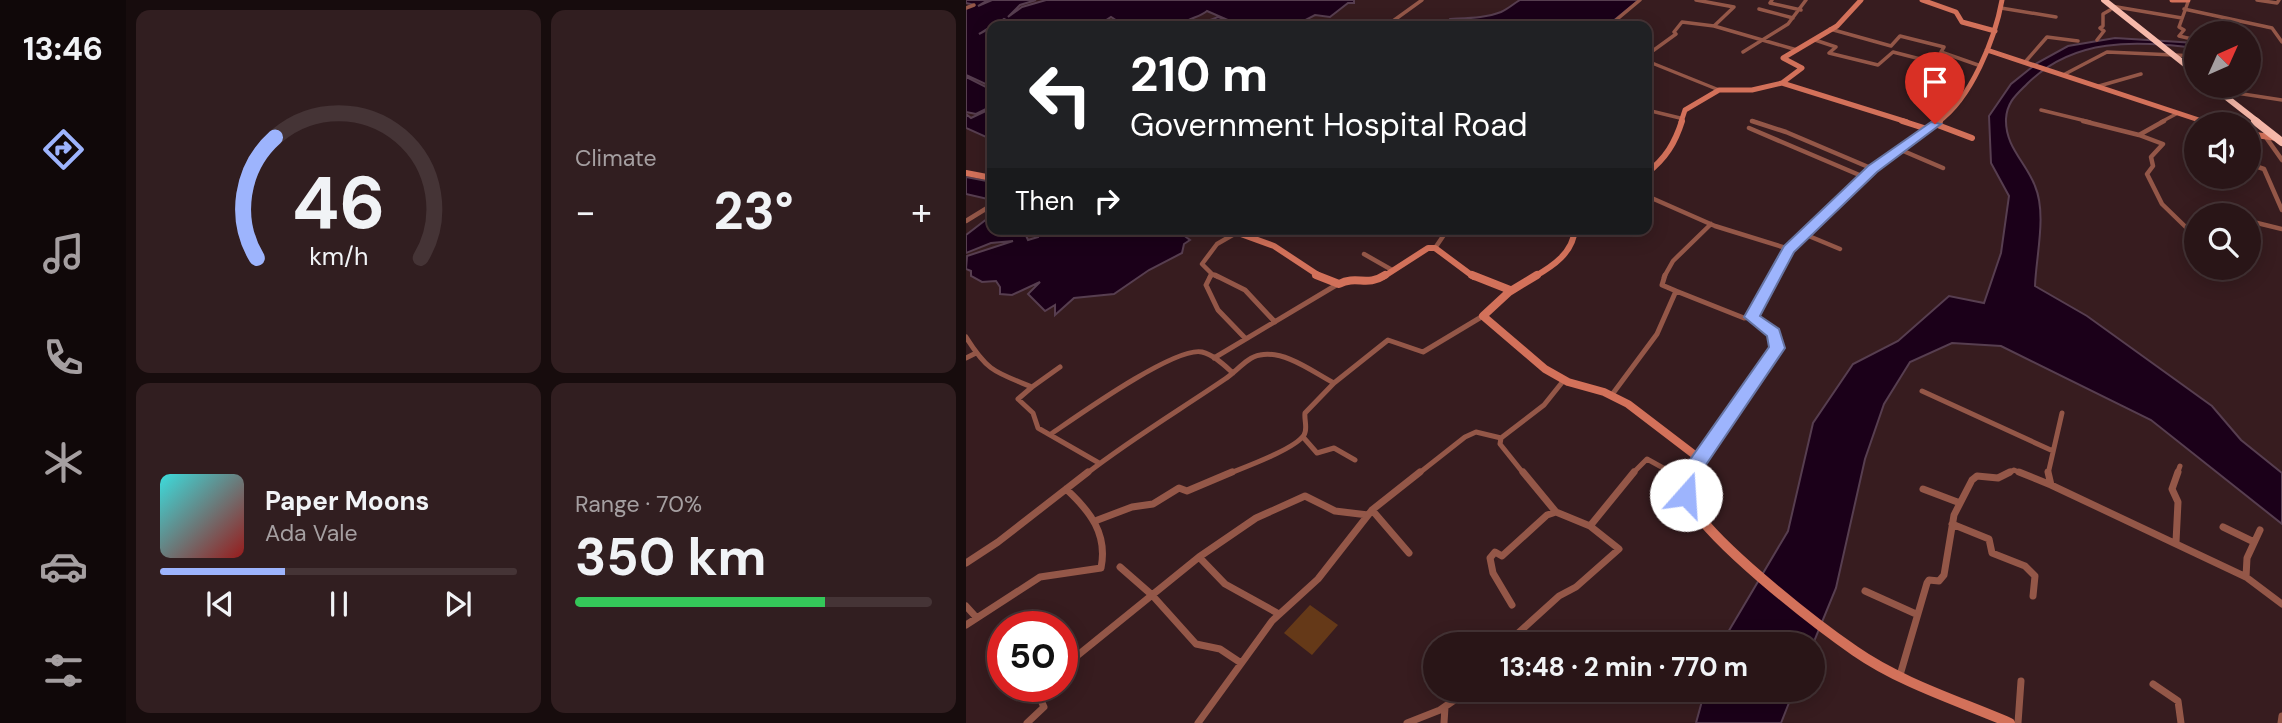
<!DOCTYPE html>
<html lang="en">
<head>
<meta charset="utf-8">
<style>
  :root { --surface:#291517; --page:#311e20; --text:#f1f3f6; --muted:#a59fa1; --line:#453436; --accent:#9db4fd }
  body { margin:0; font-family:"DM Sans",sans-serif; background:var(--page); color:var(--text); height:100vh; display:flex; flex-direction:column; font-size:26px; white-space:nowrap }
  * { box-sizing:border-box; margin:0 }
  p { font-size:23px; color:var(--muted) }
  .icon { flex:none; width:38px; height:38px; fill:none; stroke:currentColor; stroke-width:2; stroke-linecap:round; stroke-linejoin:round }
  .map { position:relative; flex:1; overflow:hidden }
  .panel { display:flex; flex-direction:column; gap:10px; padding:10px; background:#170c0d; width:840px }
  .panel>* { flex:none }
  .top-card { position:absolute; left:21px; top:21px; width:665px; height:214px; border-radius:14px; box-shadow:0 4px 18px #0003,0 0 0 2px var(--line); background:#202124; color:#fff; overflow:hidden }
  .needle { width:46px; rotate:45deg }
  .buttons { position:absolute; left:1218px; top:21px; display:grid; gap:14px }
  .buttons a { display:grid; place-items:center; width:77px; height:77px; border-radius:50%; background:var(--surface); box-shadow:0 4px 18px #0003,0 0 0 2px var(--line); font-size:35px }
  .speed { position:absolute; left:21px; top:611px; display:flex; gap:14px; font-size:35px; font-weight:700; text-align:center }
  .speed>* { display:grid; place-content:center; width:91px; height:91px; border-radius:50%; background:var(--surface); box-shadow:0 4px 18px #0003,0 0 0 2px var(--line); line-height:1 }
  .speed .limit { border:10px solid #d22; background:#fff; color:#111 }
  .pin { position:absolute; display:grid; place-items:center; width:60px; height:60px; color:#fff; margin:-72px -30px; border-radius:50% 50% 50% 0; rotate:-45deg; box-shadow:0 0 7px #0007 }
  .pin .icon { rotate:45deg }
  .me { position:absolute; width:77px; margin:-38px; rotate:19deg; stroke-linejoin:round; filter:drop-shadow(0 0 5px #0008) }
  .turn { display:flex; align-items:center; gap:24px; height:147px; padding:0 28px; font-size:32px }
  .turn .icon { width:91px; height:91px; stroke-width:2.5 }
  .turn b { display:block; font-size:49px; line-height:60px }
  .then { display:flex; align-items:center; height:66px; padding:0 28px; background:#0003; gap:14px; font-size:26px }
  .big { font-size:52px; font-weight:700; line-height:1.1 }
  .panel .widget { flex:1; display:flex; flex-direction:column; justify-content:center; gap:10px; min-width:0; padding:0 24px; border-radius:14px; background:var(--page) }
  .panel .dial { align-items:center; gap:0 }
  .dial svg { height:182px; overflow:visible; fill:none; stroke:var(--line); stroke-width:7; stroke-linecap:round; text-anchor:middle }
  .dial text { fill:var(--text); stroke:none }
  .song { display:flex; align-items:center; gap:21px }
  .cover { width:84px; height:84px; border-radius:10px; background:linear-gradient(135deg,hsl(180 70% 55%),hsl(0 70% 35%)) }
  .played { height:7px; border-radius:4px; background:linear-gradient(90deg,var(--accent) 35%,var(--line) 35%) }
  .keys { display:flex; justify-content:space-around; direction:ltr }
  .heat { display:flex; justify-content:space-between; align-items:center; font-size:38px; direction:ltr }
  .charge { height:10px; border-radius:5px; background:linear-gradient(90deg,#34c759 70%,var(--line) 0) }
  .panel .tiles { flex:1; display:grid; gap:10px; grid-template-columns:repeat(2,1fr) }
  .trip { position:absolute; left:457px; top:632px; width:402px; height:70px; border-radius:35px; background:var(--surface); box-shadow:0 4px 18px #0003,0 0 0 2px var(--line); font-weight:700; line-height:70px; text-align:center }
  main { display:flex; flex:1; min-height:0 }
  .tab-bar { display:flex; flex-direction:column; width:126px; justify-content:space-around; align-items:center; background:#100809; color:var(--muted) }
  .tab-bar .icon { width:49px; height:49px }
  .tab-bar .selected { color:var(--accent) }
  .tab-bar b { font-size:32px; color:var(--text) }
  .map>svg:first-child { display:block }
  .green { fill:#653918 }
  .water { fill:#1b0019; stroke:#573e50; stroke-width:2 }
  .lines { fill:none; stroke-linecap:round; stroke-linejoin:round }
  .street-far3 { stroke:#945748; stroke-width:3.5 }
  .street-far2 { stroke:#945748; stroke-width:4.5 }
  .street-far1 { stroke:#945748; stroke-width:5 }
  .street { stroke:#945748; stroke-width:7 }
  .secondary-far3 { stroke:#d3715a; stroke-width:5 }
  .secondary-far2 { stroke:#d3715a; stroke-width:6 }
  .secondary-far1 { stroke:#d3715a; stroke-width:8 }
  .secondary { stroke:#d3715a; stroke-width:10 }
  .highway-far1 { stroke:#f7b9aa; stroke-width:6 }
  .highway { stroke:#f7b9aa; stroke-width:8 }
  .route { fill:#9db4fd; stroke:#6675a4; stroke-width:2 }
</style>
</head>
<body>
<main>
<nav class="tab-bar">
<b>13:46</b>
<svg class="icon selected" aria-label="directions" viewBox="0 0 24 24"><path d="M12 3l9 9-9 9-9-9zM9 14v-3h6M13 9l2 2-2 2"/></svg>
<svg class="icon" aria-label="music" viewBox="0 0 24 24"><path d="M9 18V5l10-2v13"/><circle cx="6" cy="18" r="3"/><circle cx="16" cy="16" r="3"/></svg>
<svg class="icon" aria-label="phone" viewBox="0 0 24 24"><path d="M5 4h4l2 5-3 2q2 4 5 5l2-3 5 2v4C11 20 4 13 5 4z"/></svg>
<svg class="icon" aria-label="climate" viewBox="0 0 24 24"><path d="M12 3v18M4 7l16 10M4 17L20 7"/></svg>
<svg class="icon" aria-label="car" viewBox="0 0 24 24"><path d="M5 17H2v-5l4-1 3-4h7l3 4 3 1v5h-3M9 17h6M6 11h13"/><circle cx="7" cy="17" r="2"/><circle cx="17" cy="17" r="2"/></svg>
<svg class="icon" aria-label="filters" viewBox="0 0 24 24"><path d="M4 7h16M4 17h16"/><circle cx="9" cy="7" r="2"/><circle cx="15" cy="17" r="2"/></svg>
</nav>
<section class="panel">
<div class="tiles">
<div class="widget dial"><svg viewBox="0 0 100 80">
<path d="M14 69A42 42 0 1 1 86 69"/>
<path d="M14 69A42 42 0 0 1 22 16" stroke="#9db4fd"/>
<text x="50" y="56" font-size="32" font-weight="700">46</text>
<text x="50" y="72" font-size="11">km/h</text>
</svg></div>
<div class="widget"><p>Climate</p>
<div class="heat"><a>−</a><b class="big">23°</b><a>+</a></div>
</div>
<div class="widget">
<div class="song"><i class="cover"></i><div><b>Paper Moons</b><p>Ada Vale</p></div></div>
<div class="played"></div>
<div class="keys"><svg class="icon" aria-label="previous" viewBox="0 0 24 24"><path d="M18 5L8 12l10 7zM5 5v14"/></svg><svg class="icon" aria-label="pause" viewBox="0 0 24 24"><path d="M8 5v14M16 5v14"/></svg><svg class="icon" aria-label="next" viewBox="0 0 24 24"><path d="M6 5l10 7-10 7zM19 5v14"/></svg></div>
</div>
<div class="widget"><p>Range · 70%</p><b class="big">350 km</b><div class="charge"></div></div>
</div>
</section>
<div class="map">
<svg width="1316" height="723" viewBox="0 0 1316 723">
  <rect width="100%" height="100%" fill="#371c1f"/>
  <path class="green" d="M344,605L372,625L346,655L318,633Z"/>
  <path class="water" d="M0,0H22L12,6L26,0H70L54,5L42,17L56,7L80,0H388V3H382L364,17L349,15L328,26L308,23L314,26H228L252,17L264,21L241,11C234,17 223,18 218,23L222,26H159L145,17L142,19L155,26H53L38,19L35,21L46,26H28L29,24L13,34L26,27V87L0,75V9L5,4L0,3Z
    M554,0H673L641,26H479L484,19C501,18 520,18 535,12C542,9 547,4 554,0Z
    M1149,38L1230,43V48C1169,41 1108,37 1061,84C1050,95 1041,102 1040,119C1039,147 1060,162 1069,186C1081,214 1070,256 1069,286L1121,316L1246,406L1275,440L1316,473V524L1185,420L1035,346L986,343L944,362L918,404L899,459L870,588L847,644H755L822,531L847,423L887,364L932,341L983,296L1018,303L1035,253L1043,196L1025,163L1023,116L1045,84L1071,63L1102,46Z
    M0,77L26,90V106L10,114L0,112Z
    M26,108V134L20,137L0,128V114L5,118Z
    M0,177L26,182V200L0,194Z
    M26,215V229H57L62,240L72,237L70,229L234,231L220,237L224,240L218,244L216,253L183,270L148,294L108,298L89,315V305L79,311L62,294L74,282L46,295L34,294V287L30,281L16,282L5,276V271L0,269L1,256L47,241L25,243L0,253V235Z
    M739,690H828L815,723H730Z"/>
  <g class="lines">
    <path class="street-far3" d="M730,0L768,7L748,26L831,50
      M806,0L804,3L835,10
      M1291,0L1311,3L1313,0
      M1222,2L1213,27L1218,30L1213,36L1230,40
      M1145,6L1216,18
      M0,8L8,5
      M1035,8L1090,17
      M793,9L827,18
      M1218,9L1306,28L1316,42
      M420,26L456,0
      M643,26L674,0
      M864,29L925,46L934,36L978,47L975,52L1012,65
      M849,40L870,47L863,53L912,65L927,52L966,62
      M1131,40L1138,31L1134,28L1137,26V14L1144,10
      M777,52L822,24L840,0
      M681,55L710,34L708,32L716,22L748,26
      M681,61L753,90
      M1060,61L1081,37L1112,41
      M1099,74L1141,52L1230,56
      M1133,86L1175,74
      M1251,90L1316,100
      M681,110L714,118
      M1075,110L1124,122
      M786,121L790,122
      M1195,122L1210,114"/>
    <path class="street-far2" d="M786,121L820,132L907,169
      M1117,121L1173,135
      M1198,121L1173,135L1197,144L1185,157L1187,166L1181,174L1196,204L1230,237
      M783,128L898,177
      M1299,136L1316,160
      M935,150L977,168
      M1283,164L1298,169L1316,210
      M681,196L749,226L823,249
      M0,221L26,205
      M1283,221L1316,229
      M838,234L874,249
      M469,248L482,229
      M398,254L426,270
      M246,274L252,277
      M244,277L246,274L236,264L251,244L277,229
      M698,277L707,261L745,224"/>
    <path class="street-far1" d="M245,275L240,285L252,310L279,338
      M249,275L279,290L309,322
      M699,275L696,285L710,291
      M0,337C22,372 29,372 66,387L52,399L67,413L72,428L133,463
      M0,358L10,353
      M248,358L372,284
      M66,387L94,367
      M956,391L1087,451
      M645,396L691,334L710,291L778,318L786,317
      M85,434C110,417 209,346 236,352C248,355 258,365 267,373
      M337,437L351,453L368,448L389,460
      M535,438L534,444L558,474
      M120,474C165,439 212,411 259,379C270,372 281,357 294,355C319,350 347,372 368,383L422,340L457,352L517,316
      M262,474C279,467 329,449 338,435C342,429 338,420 339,413L368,383
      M452,474L499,437L510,432L535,438L578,405L598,380
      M666,474L681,459L708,474
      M1041,474L1048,470L1057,474
      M1082,474L1096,413
      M1211,474L1214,466"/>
    <path class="street" d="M557,472L590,512
      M705,472L720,480
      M1053,472L1085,485L1082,472
      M1085,485L1280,577L1316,604
      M957,489L994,503
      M406,510L443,553
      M129,521L166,507L187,504L213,488L221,491L266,472
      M986,524L1023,539L1026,553L1059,566L1069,576L1067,596
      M1257,527L1288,542
      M1210,542L1212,502L1206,489L1212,472
      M233,557L259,584L313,614
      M0,563L32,542L122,472
      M154,567L186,595L230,644L254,649L275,663
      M1280,577L1281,558L1294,530
      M899,591L950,614
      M546,605L527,573L524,558L529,552L536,556L581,515L590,512L624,526
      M0,606L10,617
      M0,625L74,577L135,568C142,534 124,511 100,489
      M540,644L593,596L610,587L653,549L624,526L668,472
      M96,668L233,557L290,518L339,496L369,511L402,515
      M934,675L961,583L963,580L973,581L978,575L988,515L1006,480L1011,476L1032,478L1044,472
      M1187,684L1212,701L1215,723
      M61,723L78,707L71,692L78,686
      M232,723L306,621L352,579L406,510L454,472
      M441,723L474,710L503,690
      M478,723L479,707
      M1052,723L1055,681
      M1315,723L1316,716"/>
    <path class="secondary-far3" d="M956,0L990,12L996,22L1029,31
      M1206,0H1222
      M1021,50L1239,122
      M816,83L836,68L817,58L871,26L895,0
      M715,122L719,110L753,90H786L816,83L941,122
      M972,122C1005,99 1029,39 1036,0"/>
    <path class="secondary-far2" d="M936,121L961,129
      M1234,121L1244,124
      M969,124L1006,138
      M1283,134L1311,138
      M0,173L26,178
      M681,173C700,158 709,143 716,121
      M261,229L308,246L355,277
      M417,277L462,248H469L508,277
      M568,277C587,266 607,253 609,229
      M808,277L823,249L907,169L974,121"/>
    <path class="secondary-far1" d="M350,275L373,284C391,275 401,287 419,275
      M506,275L544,290
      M571,275L543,292L517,316L579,369L602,382L638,392L662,404L734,459
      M724,474L811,348L808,333L786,317L809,275"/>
    <path class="secondary" d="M726,472C720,479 718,488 721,497C736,536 851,625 889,651C935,683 993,701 1044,723"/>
    <path class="highway-far1" d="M1138,0L1230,73
      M1246,86L1292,122"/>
    <path class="highway" d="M1289,121L1316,142"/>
  </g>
  <path class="route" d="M965,122L975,124L911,172L828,252L794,316L813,329L819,348L729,481L727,501L720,503L714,501L711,495L714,474L803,347L801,336L778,317L818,246L902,166Z"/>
</svg>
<div class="buttons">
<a><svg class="needle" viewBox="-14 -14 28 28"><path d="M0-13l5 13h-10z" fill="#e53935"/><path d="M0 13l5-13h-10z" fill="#a59fa1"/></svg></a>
<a><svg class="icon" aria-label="sound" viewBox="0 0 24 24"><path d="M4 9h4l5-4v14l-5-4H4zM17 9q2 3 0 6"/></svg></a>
<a><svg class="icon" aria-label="search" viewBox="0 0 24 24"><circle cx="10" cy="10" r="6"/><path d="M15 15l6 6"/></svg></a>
</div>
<div class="speed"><div class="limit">50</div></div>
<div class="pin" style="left:969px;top:124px;background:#d93025"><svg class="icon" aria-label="arrive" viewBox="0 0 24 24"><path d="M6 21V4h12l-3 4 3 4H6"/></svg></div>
<svg class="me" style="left:720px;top:495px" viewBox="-20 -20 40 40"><circle r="19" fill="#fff"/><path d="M0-13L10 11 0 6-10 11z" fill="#9db4fd"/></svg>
<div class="trip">13:48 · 2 min · 770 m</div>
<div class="top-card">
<div class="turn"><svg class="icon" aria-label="left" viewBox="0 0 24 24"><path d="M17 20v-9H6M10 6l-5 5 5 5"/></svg><div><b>210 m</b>Government Hospital Road</div></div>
<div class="then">Then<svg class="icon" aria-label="right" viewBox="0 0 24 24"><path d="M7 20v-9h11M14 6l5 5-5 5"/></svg></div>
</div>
</div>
</main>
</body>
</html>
